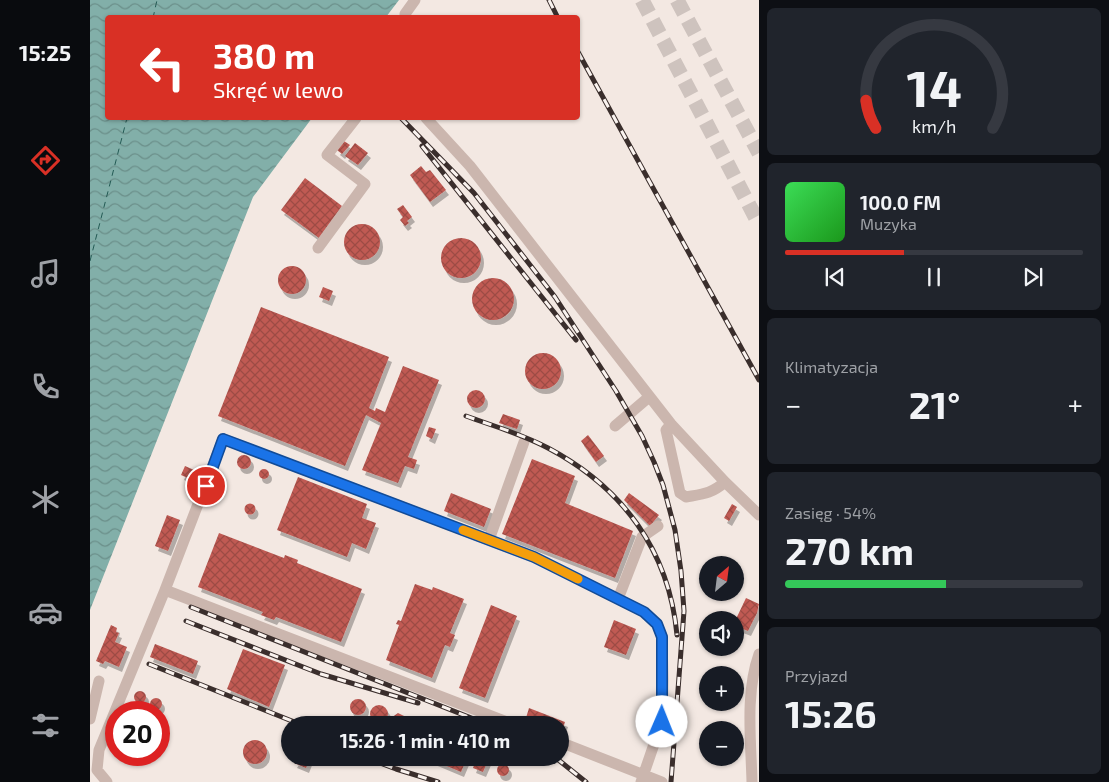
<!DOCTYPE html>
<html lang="pl">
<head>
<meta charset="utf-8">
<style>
  :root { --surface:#171b24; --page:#20242c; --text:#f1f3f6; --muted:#9ea1a6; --line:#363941; --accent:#d93025 }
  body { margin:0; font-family:"Exo 2",sans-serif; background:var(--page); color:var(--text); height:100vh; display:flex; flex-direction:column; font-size:19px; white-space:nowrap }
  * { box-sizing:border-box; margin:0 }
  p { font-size:16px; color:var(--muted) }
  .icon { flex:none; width:28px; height:28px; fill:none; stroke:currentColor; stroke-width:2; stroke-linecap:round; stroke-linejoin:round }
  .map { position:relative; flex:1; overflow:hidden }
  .panel { display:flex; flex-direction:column; gap:8px; padding:8px; background:#0d0f14; width:350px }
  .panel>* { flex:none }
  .guide { position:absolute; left:15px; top:15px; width:475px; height:105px; border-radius:5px; box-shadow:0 1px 4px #0004; background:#d93025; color:#fff; overflow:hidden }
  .needle { width:32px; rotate:28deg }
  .tools { position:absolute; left:609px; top:556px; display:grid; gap:10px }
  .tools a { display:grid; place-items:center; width:45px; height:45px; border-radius:50%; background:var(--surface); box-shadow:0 1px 4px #0004; font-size:25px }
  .speed { position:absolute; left:15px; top:701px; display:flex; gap:10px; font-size:25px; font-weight:700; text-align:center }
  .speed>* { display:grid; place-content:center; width:65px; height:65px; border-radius:50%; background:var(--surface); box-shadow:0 1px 4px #0004; line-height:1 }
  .speed .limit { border:8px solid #d22; background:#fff; color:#111 }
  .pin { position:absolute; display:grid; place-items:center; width:42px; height:42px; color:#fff; margin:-21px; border:2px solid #fff; border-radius:50%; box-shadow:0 1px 5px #0007 }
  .me { position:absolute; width:55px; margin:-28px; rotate:1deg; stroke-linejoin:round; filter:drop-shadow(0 0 4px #0008) }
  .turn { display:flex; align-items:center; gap:18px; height:105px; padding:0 25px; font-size:22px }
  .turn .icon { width:65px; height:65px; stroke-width:2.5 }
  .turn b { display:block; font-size:35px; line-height:42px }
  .big { font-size:38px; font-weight:700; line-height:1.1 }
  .panel .card { flex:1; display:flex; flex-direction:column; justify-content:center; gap:8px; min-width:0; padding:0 18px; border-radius:8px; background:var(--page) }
  .panel .dial { align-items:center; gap:0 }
  .dial svg { height:130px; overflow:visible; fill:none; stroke:var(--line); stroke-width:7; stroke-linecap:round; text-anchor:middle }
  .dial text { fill:var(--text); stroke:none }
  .song { display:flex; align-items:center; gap:15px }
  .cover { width:60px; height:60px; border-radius:8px; background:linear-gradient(135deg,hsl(130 70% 55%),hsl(120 70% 35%)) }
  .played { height:5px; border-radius:2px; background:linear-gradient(90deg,var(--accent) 40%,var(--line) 40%) }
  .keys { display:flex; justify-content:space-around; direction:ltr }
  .heat { display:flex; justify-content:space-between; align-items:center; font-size:28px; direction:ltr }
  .charge { height:8px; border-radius:4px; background:linear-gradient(90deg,#34c759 54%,var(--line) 0) }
  .trip { position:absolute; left:191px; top:716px; width:288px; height:50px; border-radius:25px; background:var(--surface); box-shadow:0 1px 4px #0004; font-weight:700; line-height:50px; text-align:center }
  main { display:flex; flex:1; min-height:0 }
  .dock { display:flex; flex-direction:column; width:90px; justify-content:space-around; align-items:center; background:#090b0e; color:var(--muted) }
  .dock .icon { width:35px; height:35px }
  .dock .on { color:var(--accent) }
  .dock b { font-size:22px; color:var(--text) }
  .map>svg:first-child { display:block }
  .water { fill:url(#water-waves) }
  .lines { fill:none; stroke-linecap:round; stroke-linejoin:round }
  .ferry { stroke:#235a54; stroke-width:1; stroke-dasharray:6 5; stroke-linecap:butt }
  .building { fill:url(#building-cross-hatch); filter:url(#shadow) }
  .highway-tunnel { stroke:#cec3be; stroke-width:15; stroke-dasharray:15 8; stroke-linecap:butt }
  .minor { stroke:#cbb6ae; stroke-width:11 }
  .rail-casing { stroke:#3a2e2c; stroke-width:5 }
  .rail { stroke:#faf3ef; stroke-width:3; stroke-dasharray:9; stroke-linecap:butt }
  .route-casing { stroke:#114b97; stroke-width:12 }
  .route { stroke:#1a73e8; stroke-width:9 }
  .slow { stroke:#f59e0b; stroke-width:9 }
</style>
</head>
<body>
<main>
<nav class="dock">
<b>15:25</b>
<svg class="icon on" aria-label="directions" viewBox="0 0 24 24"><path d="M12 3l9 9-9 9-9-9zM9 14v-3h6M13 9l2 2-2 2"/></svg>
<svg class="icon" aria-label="music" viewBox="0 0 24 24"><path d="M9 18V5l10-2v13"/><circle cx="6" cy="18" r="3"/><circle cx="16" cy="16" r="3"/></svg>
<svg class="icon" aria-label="phone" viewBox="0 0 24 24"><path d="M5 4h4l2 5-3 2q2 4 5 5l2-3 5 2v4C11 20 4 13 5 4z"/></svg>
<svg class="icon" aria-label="climate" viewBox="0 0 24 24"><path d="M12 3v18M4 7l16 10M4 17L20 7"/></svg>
<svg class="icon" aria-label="car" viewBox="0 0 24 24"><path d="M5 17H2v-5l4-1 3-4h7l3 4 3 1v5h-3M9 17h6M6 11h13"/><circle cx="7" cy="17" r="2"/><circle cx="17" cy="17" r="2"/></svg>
<svg class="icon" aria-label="filters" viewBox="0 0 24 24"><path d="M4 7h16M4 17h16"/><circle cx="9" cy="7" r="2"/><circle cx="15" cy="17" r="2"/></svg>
</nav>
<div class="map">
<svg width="669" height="782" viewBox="0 0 669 782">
  <defs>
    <pattern id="water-waves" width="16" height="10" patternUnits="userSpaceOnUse" patternTransform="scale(1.25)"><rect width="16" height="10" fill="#82afa9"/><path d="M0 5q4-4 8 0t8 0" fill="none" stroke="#6b8f8a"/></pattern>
    <pattern id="building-cross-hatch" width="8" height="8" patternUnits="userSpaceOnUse" patternTransform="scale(1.25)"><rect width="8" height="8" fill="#c05a53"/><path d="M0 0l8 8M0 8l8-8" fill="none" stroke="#9d4b45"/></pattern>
    <filter id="shadow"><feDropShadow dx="3" dy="5" stdDeviation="0" flood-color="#0004"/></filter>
  </defs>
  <rect width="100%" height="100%" fill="#f3e8e2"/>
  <path class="water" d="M0,0H309L296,17L18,18V118H222L163,197L0,610Z"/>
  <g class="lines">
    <path class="ferry" d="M63,18L67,0
      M0,261L37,118"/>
  </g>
  <path class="building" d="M254,141L260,145L252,154L247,150Z
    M265,143L278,153L268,165L255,156Z
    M331,166L336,172L340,170L356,190L340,202L320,175Z
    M215,178L252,206L229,238L191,210Z
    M313,205L322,217L317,221L319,223L315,226L310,220L313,217L307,209Z
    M254 242a18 18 0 1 1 36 0a18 18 0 1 1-36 0Z
    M351 258a20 20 0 1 1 40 0a20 20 0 1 1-40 0Z
    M188 280a14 14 0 1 1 28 0a14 14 0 1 1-28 0Z
    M382 299a21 21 0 1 1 42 0a21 21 0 1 1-42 0Z
    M233,287L243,291L239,301L229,297Z
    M171,307L299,357L279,408L285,411L286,408L295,412L313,366L349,380L318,457L327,460L324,469L315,466L308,483L272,470L291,423L276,415L255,466L128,416Z
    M435 371a18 18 0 1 1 36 0a18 18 0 1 1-36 0Z
    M377 399a9 9 0 1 1 18 0a9 9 0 1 1-18 0Z
    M413,414L430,420L427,429L409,423Z
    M339,427L346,429L342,439L336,436Z
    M498,435L514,456L506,462L491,441Z
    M147 462a7 7 0 1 1 14 0a7 7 0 1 1-14 0Z
    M442,459L485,476L475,503L543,531L525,578L412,534Z
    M95,466L104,470L100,479L91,475Z
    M169 474a5 5 0 1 1 10 0a5 5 0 1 1-10 0Z
    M208,477L277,504L272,518L286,523L276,549L262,543L257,557L187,530Z
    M361,493L401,509L394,527L354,511Z
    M539,493L569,515L560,526L534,500Z
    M154.5 509a5.5 5.5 0 1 1 11 0a5.5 5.5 0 1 1-11 0Z
    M642,504L647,507L639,521L634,518Z
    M77,515L90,520L78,551L65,546Z
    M129,533L194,558L195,555L208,560L207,563L272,589L251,642L186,617L184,620L171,615L173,612L108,587Z
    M325,584L342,590L343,587L374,599L360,633L365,635L360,647L355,645L342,678L296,660L309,625L306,624L308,620L311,621Z
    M656,598L669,604L667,613L658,631L645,626L646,619Z
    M401,605L427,616L395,698L369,688Z
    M524,620L546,629L536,655L514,647Z
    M21,625L27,628L26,632L29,633L25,642L37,647L29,667L15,661L13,664L6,661Z
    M65,644L108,661L103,674L60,657Z
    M153,649L195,665L179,707L137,689Z
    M44 697a6 6 0 1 1 12 0a6 6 0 1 1-12 0Z
    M60 704a6 6 0 1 1 12 0a6 6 0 1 1-12 0Z
    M260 707a8 8 0 1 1 16 0a8 8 0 1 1-16 0Z
    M46,705L50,706L52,710L51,712H41V706Z
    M280 714a9 9 0 1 1 18 0a9 9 0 1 1-18 0Z
    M439,708L475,722L472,731H470V725H455L436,718Z
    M308,713L316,717V725H300L301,718Z
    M259,717L267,719L269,725H253L255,720Z
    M153 752a12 12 0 1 1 24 0a12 12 0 1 1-24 0Z
    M207,758H220L216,768L204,763Z
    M341,758H377L371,772L340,759Z
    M387,758H399L393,772L383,768Z
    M407 770a6 6 0 1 1 12 0a6 6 0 1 1-12 0Z"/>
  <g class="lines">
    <path class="highway-tunnel" d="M552,0L669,224
      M587,0L669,153"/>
    <path class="minor" d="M315,14L325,0
      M336,118L380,166L581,424L635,482L669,515
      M228,248L275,184L237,155L266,118
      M581,424L576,430L590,493L596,497C613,494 621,494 635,482
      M525,426L559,397
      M399,540L434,442
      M528,599L552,537L568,526
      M0,719L9,681
      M425,725L75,590L133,439L444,557L554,612L567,624L572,637L573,680L572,721L551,782
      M470,742L572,782
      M17,782L7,770L9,750L75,590
      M662,782C661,741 655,693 669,654"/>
    <g class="rail-casing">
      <path id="rail" d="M459,0L468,18
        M488,52L669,380
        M311,118L384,193L465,297L526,391L552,436L564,462L573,485L585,530L591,571L594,611L581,782
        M332,146L486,340
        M376,416C403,426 432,434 458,448C532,487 579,550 587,635
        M101,607L399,725
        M96,621L231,674L328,703
        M59,664L212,725
        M277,758L306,769L348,782
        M466,758L496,782"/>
    </g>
    <use href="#rail" class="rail"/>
  </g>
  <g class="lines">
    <g class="route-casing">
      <path id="route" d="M116,486L133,439L444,557L554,612L567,624L572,637V722"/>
    </g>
    <use href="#route" class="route"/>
    <path class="slow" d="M373,530L444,557L488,579"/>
  </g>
</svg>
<div class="tools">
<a><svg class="needle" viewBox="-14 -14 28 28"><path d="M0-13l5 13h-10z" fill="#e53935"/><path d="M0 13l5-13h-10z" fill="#9ea1a6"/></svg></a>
<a><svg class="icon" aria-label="sound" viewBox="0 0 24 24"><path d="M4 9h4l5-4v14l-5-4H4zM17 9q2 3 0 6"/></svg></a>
<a>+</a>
<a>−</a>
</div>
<div class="speed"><div class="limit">20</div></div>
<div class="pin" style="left:116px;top:486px;background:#d93025"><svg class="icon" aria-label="arrive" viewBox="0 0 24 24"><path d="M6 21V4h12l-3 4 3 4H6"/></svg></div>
<svg class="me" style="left:572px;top:722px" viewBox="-20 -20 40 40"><circle r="19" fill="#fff"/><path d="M0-13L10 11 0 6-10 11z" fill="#1a73e8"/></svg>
<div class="trip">15:26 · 1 min · 410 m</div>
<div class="guide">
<div class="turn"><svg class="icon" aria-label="left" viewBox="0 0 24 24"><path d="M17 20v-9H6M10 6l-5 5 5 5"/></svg><div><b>380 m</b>Skręć w lewo</div></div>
</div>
</div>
<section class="panel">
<div class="card dial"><svg viewBox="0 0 100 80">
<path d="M14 69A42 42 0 1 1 86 69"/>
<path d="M14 69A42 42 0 0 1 8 52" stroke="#d93025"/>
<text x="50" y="56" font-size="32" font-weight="700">14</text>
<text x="50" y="72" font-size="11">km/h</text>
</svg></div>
<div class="card">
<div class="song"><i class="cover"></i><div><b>100.0 FM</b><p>Muzyka</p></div></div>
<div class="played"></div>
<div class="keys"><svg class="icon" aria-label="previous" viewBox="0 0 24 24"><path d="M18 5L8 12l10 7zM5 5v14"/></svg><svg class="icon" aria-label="pause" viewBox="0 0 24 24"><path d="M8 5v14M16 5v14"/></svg><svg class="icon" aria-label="next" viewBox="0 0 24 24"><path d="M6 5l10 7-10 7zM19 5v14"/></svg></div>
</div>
<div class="card"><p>Klimatyzacja</p>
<div class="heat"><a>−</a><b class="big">21°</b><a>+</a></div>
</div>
<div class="card"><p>Zasięg · 54%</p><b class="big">270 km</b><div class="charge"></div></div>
<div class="card"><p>Przyjazd</p><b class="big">15:26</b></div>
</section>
</main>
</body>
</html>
